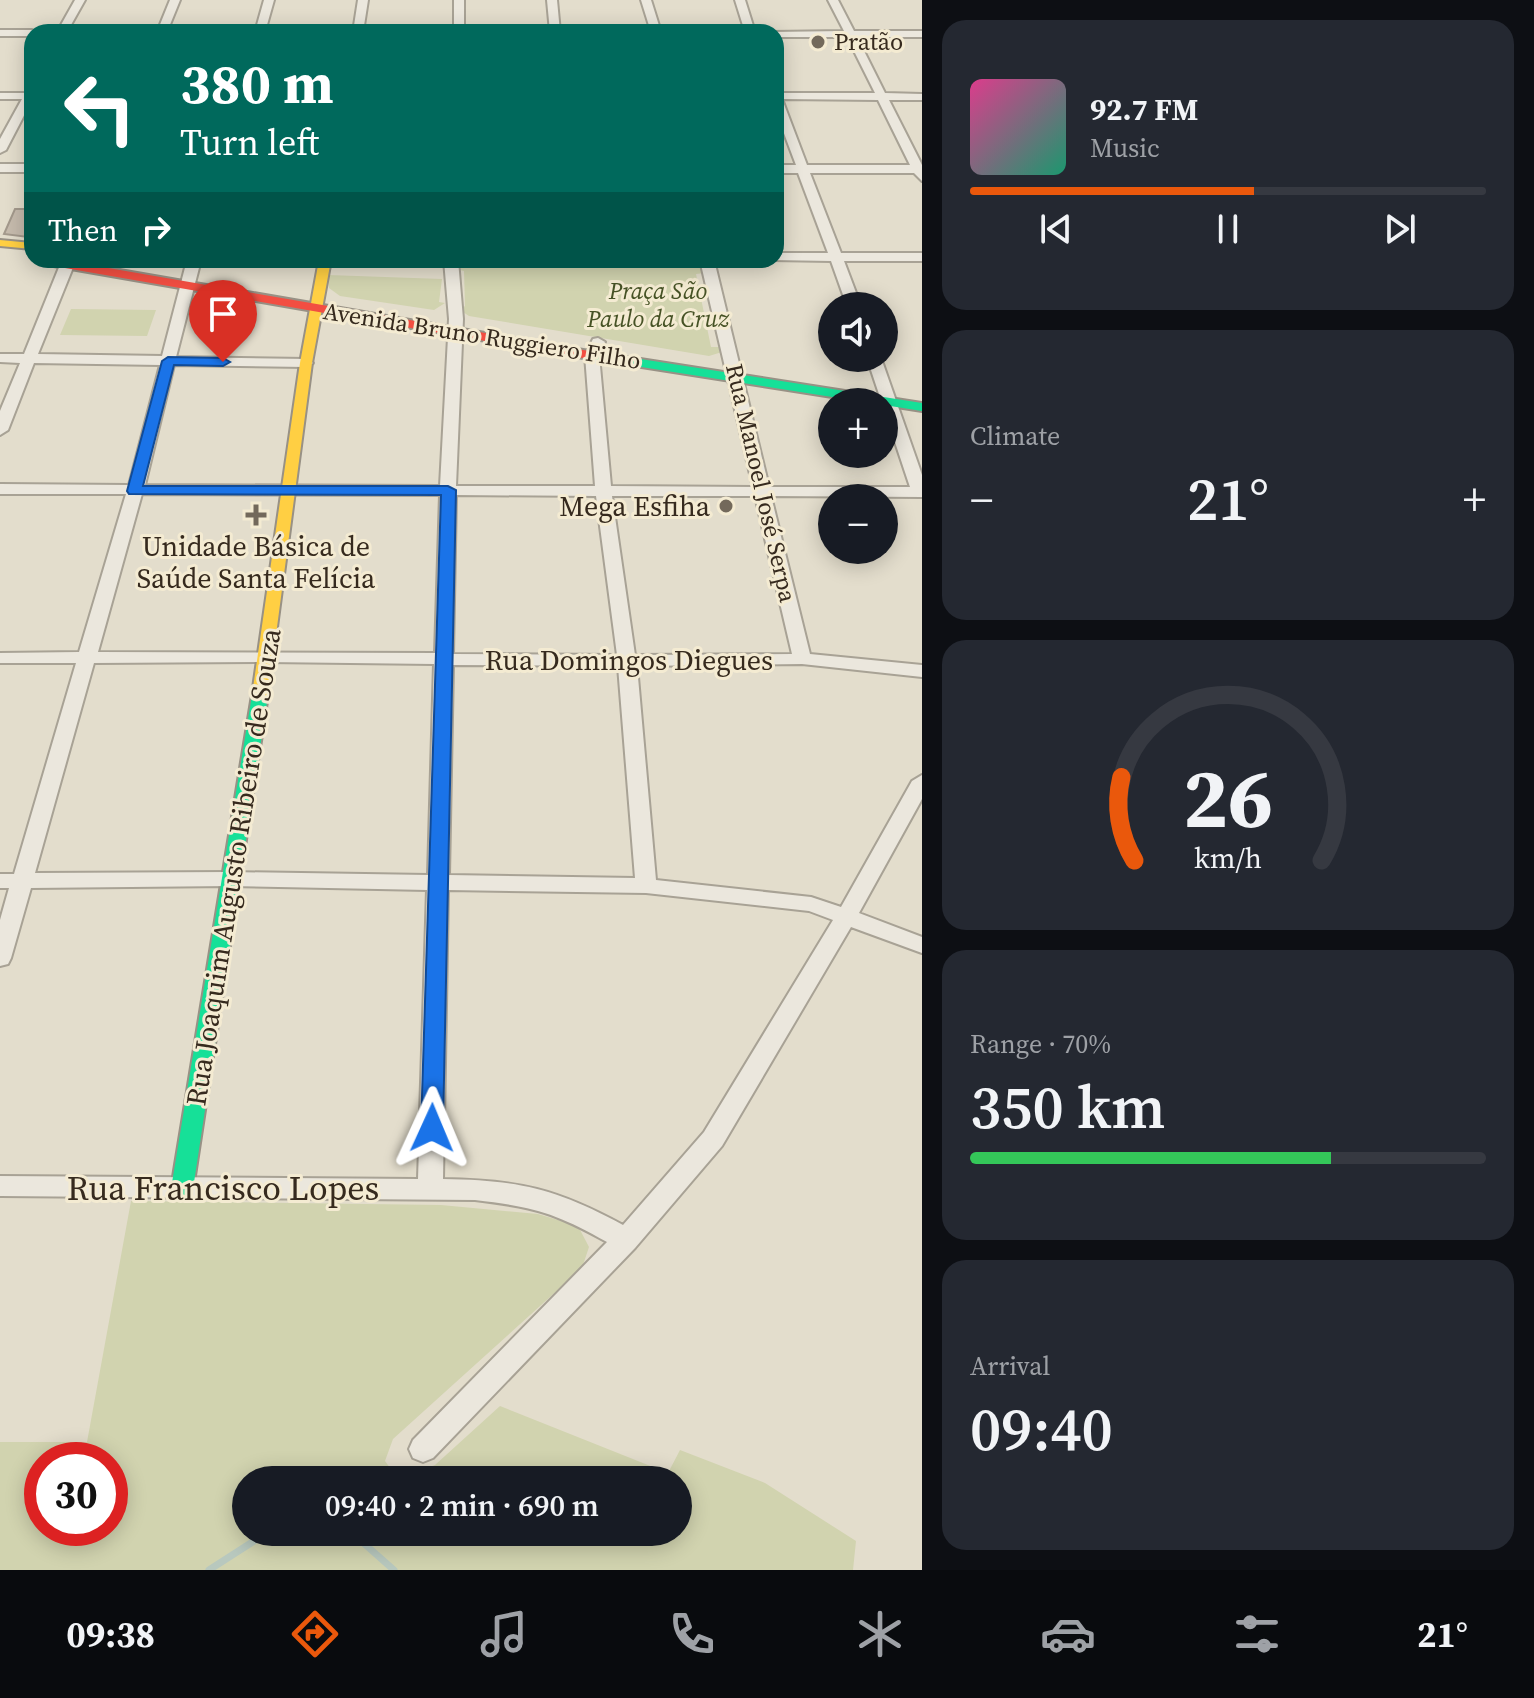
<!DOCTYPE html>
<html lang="en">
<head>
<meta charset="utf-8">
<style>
  :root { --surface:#171b24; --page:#242831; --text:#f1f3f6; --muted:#9ea1a6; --line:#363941; --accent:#ea580c }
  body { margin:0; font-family:"Source Serif 4",serif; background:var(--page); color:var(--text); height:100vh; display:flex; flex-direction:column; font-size:30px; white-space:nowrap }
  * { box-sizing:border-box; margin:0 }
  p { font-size:26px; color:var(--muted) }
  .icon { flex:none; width:44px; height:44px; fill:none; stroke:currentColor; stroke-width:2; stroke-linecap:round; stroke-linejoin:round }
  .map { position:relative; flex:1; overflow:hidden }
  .side { display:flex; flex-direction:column; gap:20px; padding:20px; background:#0d0f14; width:612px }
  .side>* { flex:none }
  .top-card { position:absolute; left:24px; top:24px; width:760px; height:244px; border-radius:24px; box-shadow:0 4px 20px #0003; background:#00695c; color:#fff; overflow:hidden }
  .fabs { position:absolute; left:818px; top:292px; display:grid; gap:16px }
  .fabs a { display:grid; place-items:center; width:80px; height:80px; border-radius:50%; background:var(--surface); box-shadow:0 4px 20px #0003; font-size:40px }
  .speed { position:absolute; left:24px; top:1442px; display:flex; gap:16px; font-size:40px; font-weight:700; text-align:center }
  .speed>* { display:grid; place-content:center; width:104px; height:104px; border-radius:50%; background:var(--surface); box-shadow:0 4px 20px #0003; line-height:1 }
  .speed .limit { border:12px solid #d22; background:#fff; color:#111 }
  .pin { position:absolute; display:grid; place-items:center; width:68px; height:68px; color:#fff; margin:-82px -34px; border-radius:50% 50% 50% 0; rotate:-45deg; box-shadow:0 0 8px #0007 }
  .pin .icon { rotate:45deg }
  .me { position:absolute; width:88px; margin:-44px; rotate:1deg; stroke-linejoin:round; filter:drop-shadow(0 0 6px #0008) }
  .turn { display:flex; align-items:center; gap:28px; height:168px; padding:0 24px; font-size:36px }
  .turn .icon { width:104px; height:104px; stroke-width:2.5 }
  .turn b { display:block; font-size:56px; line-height:68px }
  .then { display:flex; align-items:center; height:76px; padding:0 24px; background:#0003; gap:16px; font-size:30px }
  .big { font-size:60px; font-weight:600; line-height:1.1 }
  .side .tile { flex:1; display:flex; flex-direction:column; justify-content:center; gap:12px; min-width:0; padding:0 28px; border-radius:24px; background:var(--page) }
  .side .dial { align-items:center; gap:0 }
  .dial svg { height:208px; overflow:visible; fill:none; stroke:var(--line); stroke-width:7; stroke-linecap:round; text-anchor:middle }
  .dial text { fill:var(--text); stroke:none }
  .song { display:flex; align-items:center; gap:24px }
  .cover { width:96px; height:96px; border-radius:12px; background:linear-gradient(135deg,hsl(330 70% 55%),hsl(160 70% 35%)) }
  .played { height:8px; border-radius:4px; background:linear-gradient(90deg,var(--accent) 55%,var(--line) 55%) }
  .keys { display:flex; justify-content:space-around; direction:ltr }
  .heat { display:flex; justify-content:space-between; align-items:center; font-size:44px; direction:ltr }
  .charge { height:12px; border-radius:6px; background:linear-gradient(90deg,#34c759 70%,var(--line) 0) }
  .trip { position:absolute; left:232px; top:1466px; width:460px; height:80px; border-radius:40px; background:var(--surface); box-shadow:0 4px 20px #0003; font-weight:600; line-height:80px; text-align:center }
  .menu { display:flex; height:128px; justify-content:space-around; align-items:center; background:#090b0e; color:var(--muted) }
  .menu .icon { width:56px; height:56px }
  .menu .active { color:var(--accent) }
  .menu b { font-size:36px; color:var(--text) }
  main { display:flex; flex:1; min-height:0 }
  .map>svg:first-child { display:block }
  .green { fill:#d1d3af; fill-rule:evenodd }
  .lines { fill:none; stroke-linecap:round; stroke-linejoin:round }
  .stream { stroke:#b8c8be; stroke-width:7 }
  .building { fill:#c6bbad; stroke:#a3998c; stroke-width:2 }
  .street-casing { stroke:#a8a295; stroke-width:4 }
  .fast-casing { stroke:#989185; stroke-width:4 }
  .slow-casing { stroke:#989185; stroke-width:4 }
  .jam-casing { stroke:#989185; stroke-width:4 }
  .street { fill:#ebe7dd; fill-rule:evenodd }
  .fast { fill:#16e098; fill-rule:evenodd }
  .slow { fill:#ffcf43; fill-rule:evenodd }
  .jam { fill:#f24e42; fill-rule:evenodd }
  .route { fill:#1a73e8; stroke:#114b97; stroke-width:2 }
  .poi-dot { fill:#73695b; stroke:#f4ebd2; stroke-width:3 }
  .labels { text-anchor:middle; stroke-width:6; stroke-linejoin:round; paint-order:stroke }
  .far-poi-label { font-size:24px; fill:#362a1e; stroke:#f4ebd2; text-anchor:start }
  .far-park-label { font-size:24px; font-style:italic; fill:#465225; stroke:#f4ebd2 }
  .far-street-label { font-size:24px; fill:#362a1e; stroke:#f4ebd2 }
  .poi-label { font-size:28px; fill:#362a1e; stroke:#f4ebd2; text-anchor:end }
  .street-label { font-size:28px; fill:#362a1e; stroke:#f4ebd2 }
  .near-street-label { font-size:34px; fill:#362a1e; stroke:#f4ebd2 }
</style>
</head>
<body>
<main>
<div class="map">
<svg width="922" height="1570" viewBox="0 0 922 1570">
  <rect width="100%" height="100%" fill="#e3ddcc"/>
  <path class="green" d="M474,260L700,263L705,273L696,274L711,347H722V352L709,356L469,316L460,310L465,306L464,271L460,270L464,263Z
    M328,275L442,279L439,302L445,303L434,310L340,296L329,288Z
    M71,309L156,310L147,336L60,335Z
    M131,1201L441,1205L538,1214L578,1226L589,1247L582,1268L393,1439L385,1461L393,1472L412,1474L435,1465L500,1406L668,1473L680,1450L765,1483L856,1541L853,1570H0V1442H87ZM42,1460H110V1528H42ZM246,1480H678V1532H246Z"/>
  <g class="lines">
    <path class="stream" d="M351,1532L394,1570
      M209,1570L268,1532"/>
  </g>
  <path class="building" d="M15,209H32V228L28,237L4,234Z"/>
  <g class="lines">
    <g class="street-casing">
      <path id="street" d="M75,0H85L67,32H57Z
        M170,0H180L167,32H157Z
        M264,0H274L265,32H255Z
        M358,0H368L363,32H353Z
        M454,0H464V32H454Z
        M547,0H557L560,32H550Z
        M641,0H651L661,32H651Z
        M735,0H745L755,32H745Z
        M828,0H838L854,31H922V37H857L885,93L922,94V100H889L922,165V181L914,173H810L841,253H922V261H844L861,306H847L831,261L772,260H776V253H828L798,173H776V165H796L776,112V93H875L847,37H776V32H772L844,31ZM782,99L878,100L910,165H807Z
        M0,30H32L36,32H32V36H0Z
        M32,87V100L6,150L0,153V139L22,99H0V93H25Z
        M0,164H32V172H0Z
        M62,260H76L38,354L162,356L187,260H201L176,357L306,359L313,363L306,367L174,365L145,485L440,486L449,319L444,260H458L463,319L456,486H595L585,355L593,339L598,338L605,342L599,355L611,486L753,487L700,260H714L769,487H910L867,358H881L922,475V497L771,496L810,654L922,665V677L802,664L637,666L656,880L811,897L841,907L912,781L922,775V799L859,913L922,937V953L851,927L722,1146L635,1248L433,1458L423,1462L413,1458L409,1449L413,1440L607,1242C555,1213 535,1207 475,1200L0,1196V1176L418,1179L427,890L230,886L31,888L11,958L8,964L0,966V920L9,888H0V874H14L76,663H0V653L79,652L126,494H0V484L129,485L160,365L34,363L8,430L0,435V411L20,363L0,362V354H24ZM142,494L440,495L435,653L98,652ZM456,495L596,496L617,655L453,654ZM612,496H755L792,654L635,655ZM266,662L434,664L428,875L230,872L35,873L94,663ZM453,665L618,666L635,878L449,875ZM448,890L646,893L809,911L833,920L704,1132L623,1225C557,1189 519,1180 443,1179Z"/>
    </g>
    <g class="fast-casing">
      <path id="fast" d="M589,351L922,403V411L884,405V402H864L584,358V352Z
        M260,690L268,695L193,1189L190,1196L182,1198L174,1196L171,1189L252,695Z"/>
    </g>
    <g class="slow-casing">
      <path id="slow" d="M0,240L32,243V249L0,246Z
        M319,260H331L312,363L268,695L260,700L252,695L300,363Z"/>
    </g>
    <g class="jam-casing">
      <path id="jam" d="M36,260H62L589,351L595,355L589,359L42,264Z"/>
    </g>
    <use href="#street" class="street"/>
    <use href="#fast" class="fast"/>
    <use href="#slow" class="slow"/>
    <use href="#jam" class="jam"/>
  </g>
  <path class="route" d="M168,357L223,358L230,362L223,366L174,365L143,486H448L456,490L443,1128L440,1134L432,1137L424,1134L421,1128L441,495L129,494L127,491L162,361Z"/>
  <g class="poi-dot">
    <circle cx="818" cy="42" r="8"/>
    <circle cx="726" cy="506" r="8"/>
    <path d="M252 503h8v8h8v8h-8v8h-8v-8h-8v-8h8z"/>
  </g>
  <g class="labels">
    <g class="far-poi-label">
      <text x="834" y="50">Pratão</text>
    </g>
    <g class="far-park-label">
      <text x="658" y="299">Praça São<tspan x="658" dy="28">Paulo da Cruz</tspan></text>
    </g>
    <g class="far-street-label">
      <text transform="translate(482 336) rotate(9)" y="8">Avenida Bruno Ruggiero Filho</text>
      <text transform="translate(761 483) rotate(77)" y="8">Rua Manoel José Serpa</text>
    </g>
    <g class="poi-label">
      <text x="710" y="516">Mega Esfiha</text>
      <text x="256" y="556" text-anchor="middle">Unidade Básica de<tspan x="256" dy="32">Saúde Santa Felícia</tspan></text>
    </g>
    <g class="street-label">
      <text x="629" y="670">Rua Domingos Diegues</text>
      <text transform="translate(233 867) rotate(-81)" y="10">Rua Joaquim Augusto Ribeiro de Souza</text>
    </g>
    <g class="near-street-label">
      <text x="223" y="1200">Rua Francisco Lopes</text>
    </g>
  </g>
</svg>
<div class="fabs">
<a><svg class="icon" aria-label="sound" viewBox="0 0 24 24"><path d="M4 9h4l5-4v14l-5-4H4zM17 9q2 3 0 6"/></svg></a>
<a>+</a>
<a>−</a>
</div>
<div class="speed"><div class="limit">30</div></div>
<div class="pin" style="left:223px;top:362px;background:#d93025"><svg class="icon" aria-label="arrive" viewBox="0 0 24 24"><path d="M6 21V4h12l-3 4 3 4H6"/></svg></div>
<svg class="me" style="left:432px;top:1128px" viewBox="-20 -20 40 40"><path d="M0-17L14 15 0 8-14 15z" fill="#1a73e8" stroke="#fff" stroke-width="4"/></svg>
<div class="trip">09:40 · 2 min · 690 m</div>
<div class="top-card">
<div class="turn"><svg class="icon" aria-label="left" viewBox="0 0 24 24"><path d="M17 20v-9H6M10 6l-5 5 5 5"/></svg><div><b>380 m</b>Turn left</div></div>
<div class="then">Then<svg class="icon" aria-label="right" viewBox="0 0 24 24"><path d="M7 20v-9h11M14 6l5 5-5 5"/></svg></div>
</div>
</div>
<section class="side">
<div class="tile">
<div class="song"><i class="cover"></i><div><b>92.7 FM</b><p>Music</p></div></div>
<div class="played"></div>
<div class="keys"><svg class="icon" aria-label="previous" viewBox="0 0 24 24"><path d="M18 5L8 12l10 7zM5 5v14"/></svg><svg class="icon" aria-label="pause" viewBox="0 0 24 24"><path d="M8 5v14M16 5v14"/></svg><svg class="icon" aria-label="next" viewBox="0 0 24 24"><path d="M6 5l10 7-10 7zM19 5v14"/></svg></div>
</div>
<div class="tile"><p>Climate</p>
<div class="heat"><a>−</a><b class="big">21°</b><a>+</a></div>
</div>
<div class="tile dial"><svg viewBox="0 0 100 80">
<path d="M14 69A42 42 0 1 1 86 69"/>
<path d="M14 69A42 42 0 0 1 9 37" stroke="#ea580c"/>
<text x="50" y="56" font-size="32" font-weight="700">26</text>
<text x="50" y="72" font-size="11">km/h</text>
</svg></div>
<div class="tile"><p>Range · 70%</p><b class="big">350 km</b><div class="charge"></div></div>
<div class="tile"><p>Arrival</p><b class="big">09:40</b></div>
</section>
</main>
<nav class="menu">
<b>09:38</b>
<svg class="icon active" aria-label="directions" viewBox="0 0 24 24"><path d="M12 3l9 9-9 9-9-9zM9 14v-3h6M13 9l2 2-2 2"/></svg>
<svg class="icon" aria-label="music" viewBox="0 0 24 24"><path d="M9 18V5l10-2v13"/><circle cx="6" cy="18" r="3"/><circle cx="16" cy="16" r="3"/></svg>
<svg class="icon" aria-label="phone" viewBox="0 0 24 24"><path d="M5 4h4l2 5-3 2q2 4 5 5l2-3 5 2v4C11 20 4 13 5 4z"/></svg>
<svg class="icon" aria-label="climate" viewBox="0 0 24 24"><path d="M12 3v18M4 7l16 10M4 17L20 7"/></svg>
<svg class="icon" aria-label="car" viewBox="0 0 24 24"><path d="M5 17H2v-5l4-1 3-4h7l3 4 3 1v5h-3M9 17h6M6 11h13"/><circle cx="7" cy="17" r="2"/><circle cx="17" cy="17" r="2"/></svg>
<svg class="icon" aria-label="filters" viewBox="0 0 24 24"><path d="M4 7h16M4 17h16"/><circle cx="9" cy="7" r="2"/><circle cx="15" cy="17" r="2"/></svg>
<b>21°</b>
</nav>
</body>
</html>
